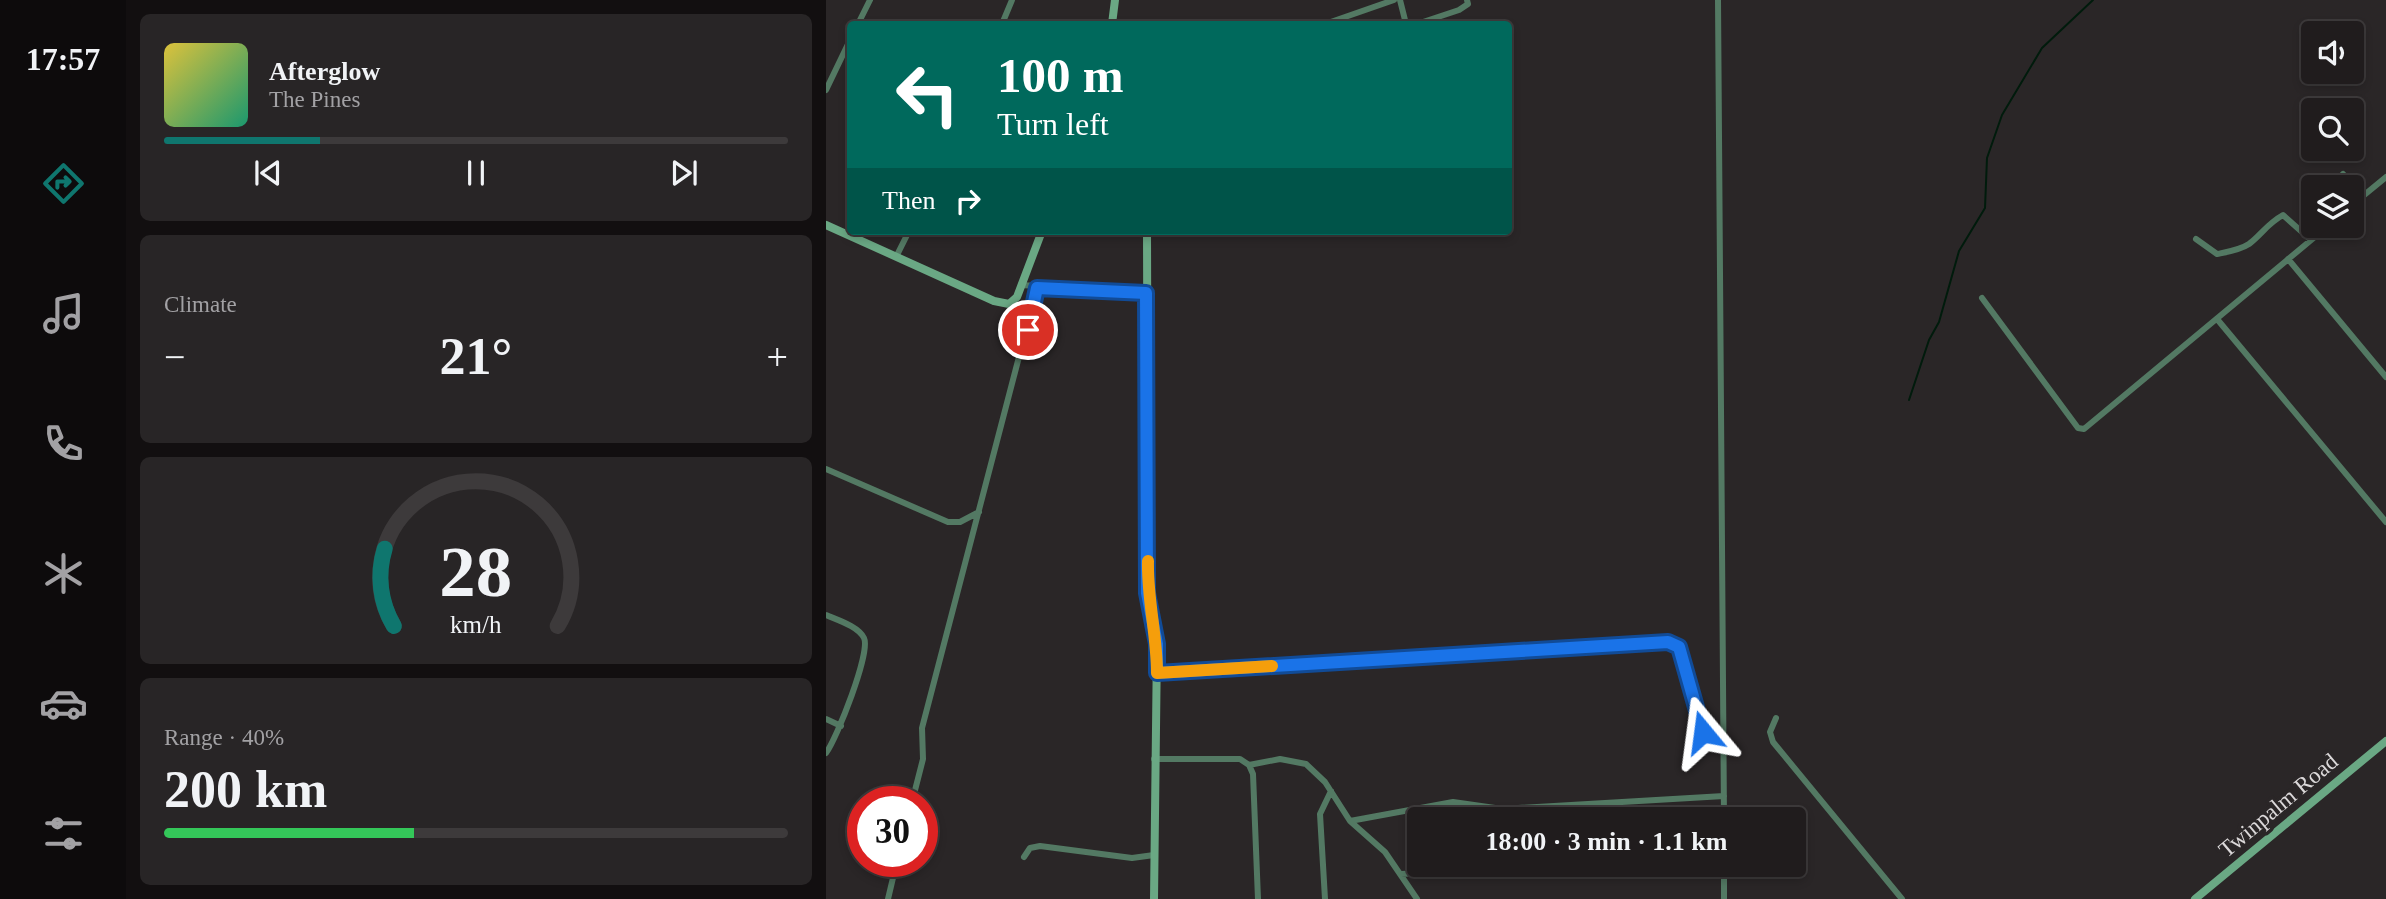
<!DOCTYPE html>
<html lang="en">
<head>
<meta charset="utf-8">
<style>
  :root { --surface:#201c1d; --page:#282526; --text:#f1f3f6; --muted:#a2a1a4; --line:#3d3a3b; --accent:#0f766e }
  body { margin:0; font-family:Georgia,serif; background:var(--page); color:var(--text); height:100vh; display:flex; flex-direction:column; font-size:26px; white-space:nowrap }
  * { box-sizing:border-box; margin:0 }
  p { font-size:23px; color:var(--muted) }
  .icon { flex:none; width:38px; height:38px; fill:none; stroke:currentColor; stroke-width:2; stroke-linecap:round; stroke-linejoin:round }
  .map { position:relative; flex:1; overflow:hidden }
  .details { display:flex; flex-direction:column; gap:14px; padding:14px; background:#120f10; width:700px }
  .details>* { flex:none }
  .guide { position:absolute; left:21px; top:21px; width:665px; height:214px; border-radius:7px; box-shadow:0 4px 10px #0003,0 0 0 2px var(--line); background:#00695c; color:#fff; overflow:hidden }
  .controls { position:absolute; left:1475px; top:21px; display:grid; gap:14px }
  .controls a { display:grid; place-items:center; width:63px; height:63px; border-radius:7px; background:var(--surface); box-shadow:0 4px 10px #0003,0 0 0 2px var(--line); font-size:35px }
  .speed { position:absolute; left:21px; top:786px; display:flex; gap:14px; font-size:35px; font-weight:700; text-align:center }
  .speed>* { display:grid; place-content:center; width:91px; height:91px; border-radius:50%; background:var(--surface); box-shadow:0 4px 10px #0003,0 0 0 2px var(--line); line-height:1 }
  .speed .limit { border:10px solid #d22; background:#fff; color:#111 }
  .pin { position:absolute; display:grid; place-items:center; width:60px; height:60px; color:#fff; margin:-30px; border:4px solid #fff; border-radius:50%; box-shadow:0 2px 7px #0007 }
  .me { position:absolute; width:77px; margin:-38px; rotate:344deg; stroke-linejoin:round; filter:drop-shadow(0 0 5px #0008) }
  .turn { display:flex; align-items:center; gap:24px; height:147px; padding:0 35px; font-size:32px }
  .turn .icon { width:91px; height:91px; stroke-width:2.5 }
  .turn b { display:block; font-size:49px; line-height:60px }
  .then { display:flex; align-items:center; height:66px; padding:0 35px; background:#0003; gap:14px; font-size:26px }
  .big { font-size:52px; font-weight:600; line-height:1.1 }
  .details .widget { flex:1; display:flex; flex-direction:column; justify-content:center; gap:10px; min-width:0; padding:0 24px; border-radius:10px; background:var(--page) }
  .details .dial { align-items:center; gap:0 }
  .dial svg { height:182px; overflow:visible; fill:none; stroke:var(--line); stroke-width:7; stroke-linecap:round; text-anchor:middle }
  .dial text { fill:var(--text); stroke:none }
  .song { display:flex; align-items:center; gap:21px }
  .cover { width:84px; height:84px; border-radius:10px; background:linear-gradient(135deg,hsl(50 70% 55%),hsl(160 70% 35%)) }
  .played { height:7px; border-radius:4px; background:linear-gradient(90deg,var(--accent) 25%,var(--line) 25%) }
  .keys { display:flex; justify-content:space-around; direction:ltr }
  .heat { display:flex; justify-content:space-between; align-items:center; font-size:38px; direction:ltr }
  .charge { height:10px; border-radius:5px; background:linear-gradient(90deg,#34c759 40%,var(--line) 0) }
  .trip { position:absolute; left:581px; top:807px; width:399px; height:70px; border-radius:7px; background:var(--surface); box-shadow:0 4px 10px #0003,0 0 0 2px var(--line); font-weight:600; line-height:70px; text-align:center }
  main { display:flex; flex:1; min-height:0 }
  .tab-bar { display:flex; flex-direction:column; width:126px; justify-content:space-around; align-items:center; background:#0d0b0c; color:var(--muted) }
  .tab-bar .icon { width:49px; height:49px }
  .tab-bar .selected { color:var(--accent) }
  .tab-bar b { font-size:32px; color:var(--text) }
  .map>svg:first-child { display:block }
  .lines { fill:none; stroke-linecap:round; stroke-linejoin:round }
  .stream { stroke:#001b0c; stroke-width:2 }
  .street { stroke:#537963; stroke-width:6 }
  .secondary { stroke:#6aa884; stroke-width:8 }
  .route-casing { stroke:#114b97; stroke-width:18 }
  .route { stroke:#1a73e8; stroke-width:12 }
  .slow { stroke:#f59e0b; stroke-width:12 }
  .labels { text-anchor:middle; stroke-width:7; stroke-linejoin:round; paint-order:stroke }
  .street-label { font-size:23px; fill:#dbd8d9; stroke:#2a2627 }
</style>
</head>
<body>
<main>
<nav class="tab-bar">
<b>17:57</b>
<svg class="icon selected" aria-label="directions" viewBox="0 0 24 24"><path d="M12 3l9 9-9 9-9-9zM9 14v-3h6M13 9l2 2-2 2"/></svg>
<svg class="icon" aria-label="music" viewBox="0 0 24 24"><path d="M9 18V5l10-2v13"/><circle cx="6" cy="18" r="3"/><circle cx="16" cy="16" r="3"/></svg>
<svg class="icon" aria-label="phone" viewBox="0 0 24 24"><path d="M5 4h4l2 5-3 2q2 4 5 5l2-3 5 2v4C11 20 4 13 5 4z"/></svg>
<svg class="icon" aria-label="climate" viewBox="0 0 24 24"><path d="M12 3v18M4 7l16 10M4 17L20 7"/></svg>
<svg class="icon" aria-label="car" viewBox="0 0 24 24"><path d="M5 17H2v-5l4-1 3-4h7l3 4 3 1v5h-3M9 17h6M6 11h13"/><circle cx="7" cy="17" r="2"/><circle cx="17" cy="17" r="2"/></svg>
<svg class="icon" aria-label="filters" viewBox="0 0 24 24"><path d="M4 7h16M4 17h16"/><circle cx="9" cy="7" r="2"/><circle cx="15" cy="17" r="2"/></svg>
</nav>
<section class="details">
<div class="widget">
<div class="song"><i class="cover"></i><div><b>Afterglow</b><p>The Pines</p></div></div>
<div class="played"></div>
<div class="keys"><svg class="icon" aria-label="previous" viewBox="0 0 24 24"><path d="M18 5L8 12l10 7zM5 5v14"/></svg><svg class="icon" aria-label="pause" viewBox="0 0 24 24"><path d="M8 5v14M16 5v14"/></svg><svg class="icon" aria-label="next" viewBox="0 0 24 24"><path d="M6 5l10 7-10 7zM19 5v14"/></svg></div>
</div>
<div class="widget"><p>Climate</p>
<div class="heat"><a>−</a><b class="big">21°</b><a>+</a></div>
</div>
<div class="widget dial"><svg viewBox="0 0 100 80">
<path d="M14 69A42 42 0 1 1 86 69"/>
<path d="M14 69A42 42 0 0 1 10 35" stroke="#0f766e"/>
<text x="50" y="56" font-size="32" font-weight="700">28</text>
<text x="50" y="72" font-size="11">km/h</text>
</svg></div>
<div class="widget"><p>Range · 40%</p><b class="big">200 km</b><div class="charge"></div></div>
</section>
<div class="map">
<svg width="1560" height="899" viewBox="0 0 1560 899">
  <rect width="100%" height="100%" fill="#2a2627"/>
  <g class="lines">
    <path class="stream" d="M1083,400L1103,340L1113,322L1133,251L1159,208L1161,158L1176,115L1216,48L1267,0"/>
    <path class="street" d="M574,0L580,24
      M892,0L898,819
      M32,24L44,0
      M176,24L186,0
      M499,24L568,0
      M591,24L633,10L642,4L641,0
      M0,90L24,40
      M1517,174L1537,196
      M1526,205L1560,177
      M1370,239L1391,254C1401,252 1414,250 1423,244C1436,234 1441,224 1457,215L1485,240
      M70,257L83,231
      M1462,259L1560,377
      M195,285L320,293
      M1156,298L1252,428L1258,429L1502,226
      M1391,319L1560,522
      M0,469L122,522H134L153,512
      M0,615C11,620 32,626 38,638C45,652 11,738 0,753
      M331,673L842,642L853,647L877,731L887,741L898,744
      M950,718L944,732L947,742L1076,899
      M0,719L15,726
      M328,759H414L423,765L427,774L432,899
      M423,765L454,759L480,764L499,782L524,821L559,852L591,899
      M86,802L97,759L96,728L211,288
      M524,821L627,802L676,809L898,796
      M198,857L204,848L214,846L306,858L328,855
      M575,874L774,864
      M62,899L71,861
      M499,899L494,814L505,791
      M898,899V864"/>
    <path class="secondary" d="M286,24L289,0
      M0,225L168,301L183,304L191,297L216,231
      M321,231L322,593L331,644L328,899
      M1369,899L1560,741"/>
  </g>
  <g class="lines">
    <g class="route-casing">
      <path id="route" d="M202,330L211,288L320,293L321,593L331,644V673L842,642L853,647L877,732"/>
    </g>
    <use href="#route" class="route"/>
    <path class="slow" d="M322,561C321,599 331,635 331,673L446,666"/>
  </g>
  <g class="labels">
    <g class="street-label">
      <text transform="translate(1452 805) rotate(-40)" y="8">Twinpalm Road</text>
    </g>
  </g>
</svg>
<div class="controls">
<a><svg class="icon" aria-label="sound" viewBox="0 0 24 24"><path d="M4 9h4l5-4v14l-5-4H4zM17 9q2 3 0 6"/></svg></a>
<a><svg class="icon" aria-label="search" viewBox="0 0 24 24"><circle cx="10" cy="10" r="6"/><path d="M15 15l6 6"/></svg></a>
<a><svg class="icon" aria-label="layers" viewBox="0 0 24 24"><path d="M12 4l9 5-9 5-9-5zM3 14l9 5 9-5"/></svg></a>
</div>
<div class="speed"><div class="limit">30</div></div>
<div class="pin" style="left:202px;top:330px;background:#d93025"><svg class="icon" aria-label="arrive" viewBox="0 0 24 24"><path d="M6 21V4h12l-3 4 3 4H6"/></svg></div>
<svg class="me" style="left:877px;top:732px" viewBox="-20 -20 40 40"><path d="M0-17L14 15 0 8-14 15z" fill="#1a73e8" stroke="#fff" stroke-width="4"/></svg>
<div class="trip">18:00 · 3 min · 1.1 km</div>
<div class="guide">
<div class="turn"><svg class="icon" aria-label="left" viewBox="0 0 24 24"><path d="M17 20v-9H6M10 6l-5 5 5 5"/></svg><div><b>100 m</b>Turn left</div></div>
<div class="then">Then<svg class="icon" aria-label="right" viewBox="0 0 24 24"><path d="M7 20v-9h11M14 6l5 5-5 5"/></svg></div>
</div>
</div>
</main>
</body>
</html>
